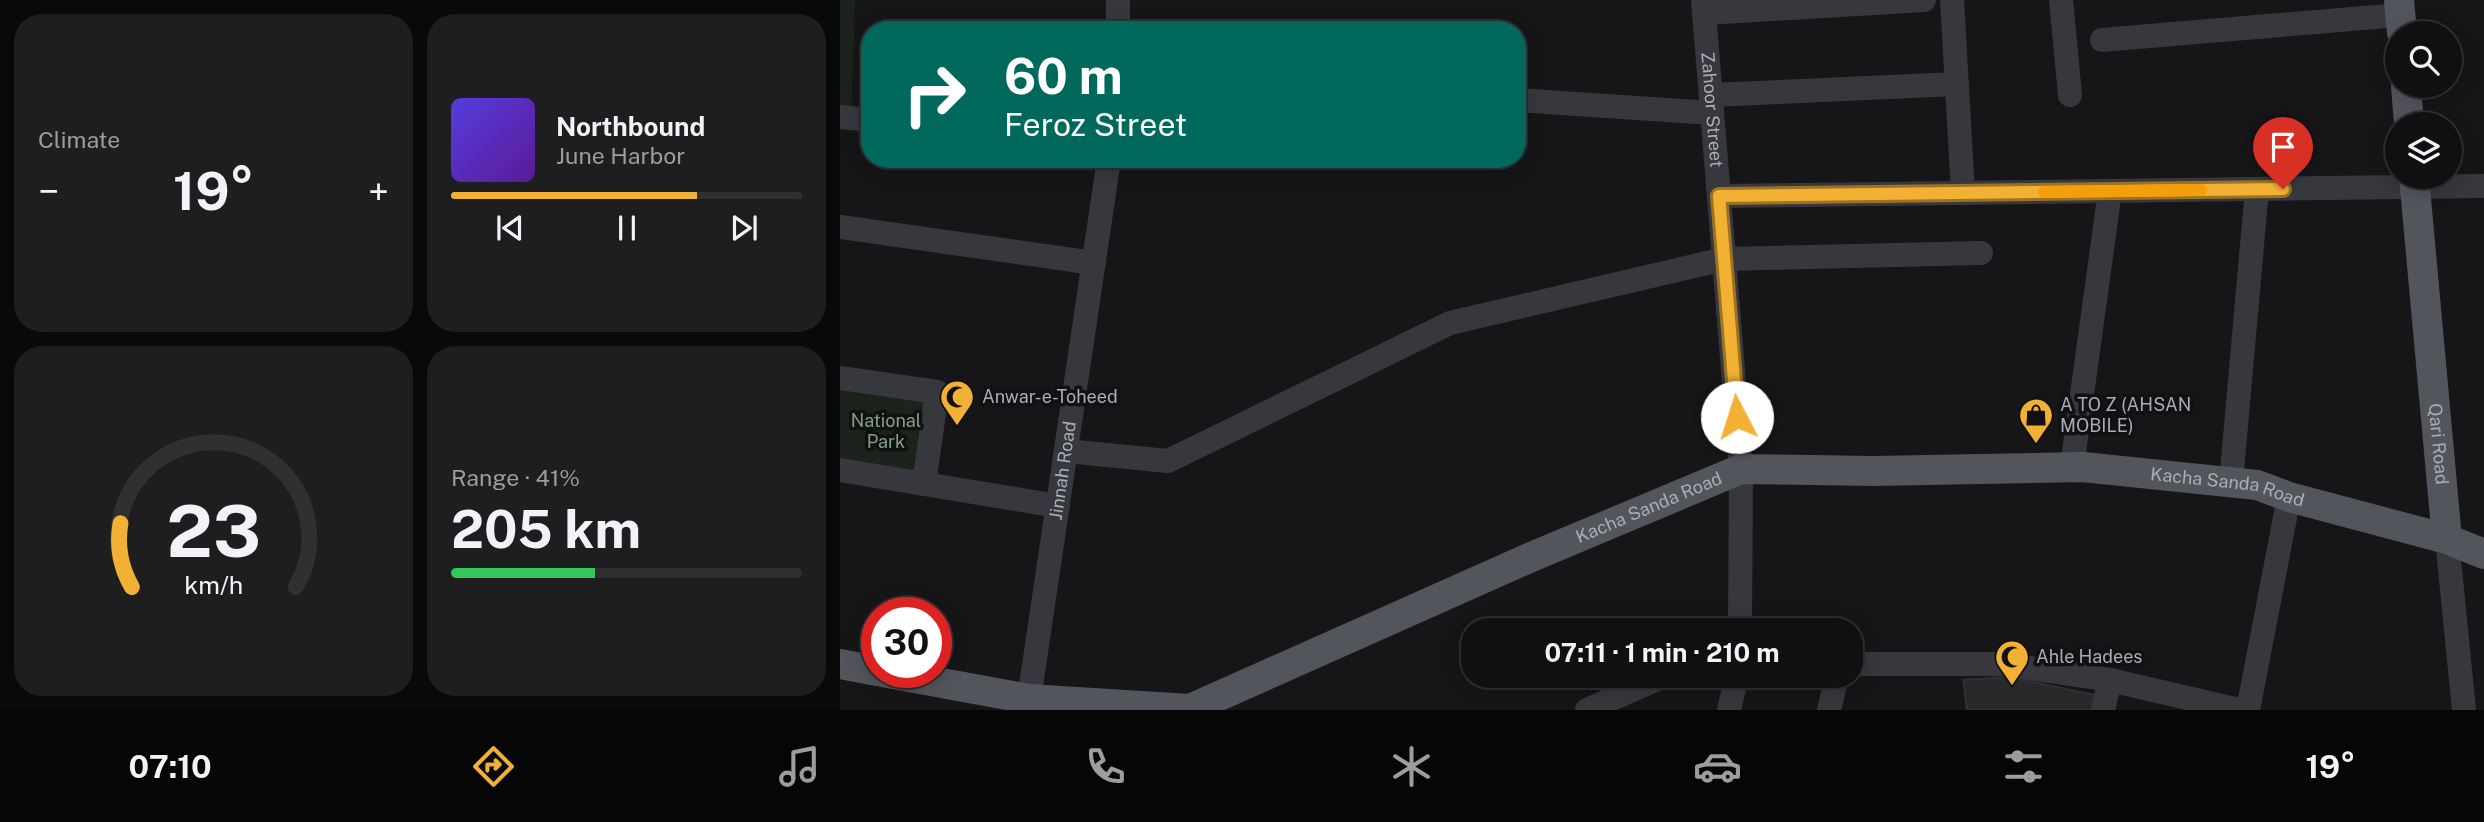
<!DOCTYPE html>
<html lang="en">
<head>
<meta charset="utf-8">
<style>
  :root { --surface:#101012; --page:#1e1e20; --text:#f1f3f6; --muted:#9c9d9f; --line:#303032; --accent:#f2b134 }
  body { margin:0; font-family:"Public Sans",sans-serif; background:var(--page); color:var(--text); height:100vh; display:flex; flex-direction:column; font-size:26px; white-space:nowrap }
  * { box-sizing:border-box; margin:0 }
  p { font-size:23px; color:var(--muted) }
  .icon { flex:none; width:38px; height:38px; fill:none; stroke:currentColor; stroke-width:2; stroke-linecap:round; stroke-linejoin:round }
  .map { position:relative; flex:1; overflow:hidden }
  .side { display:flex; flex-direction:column; gap:14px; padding:14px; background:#09090a; width:840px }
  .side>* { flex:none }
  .top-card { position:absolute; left:21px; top:21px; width:665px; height:147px; border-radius:28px; box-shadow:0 4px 18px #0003,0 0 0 2px var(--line); background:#00695c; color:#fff; overflow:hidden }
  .fabs { position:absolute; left:1545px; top:21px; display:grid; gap:14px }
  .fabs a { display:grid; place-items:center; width:77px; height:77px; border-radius:50%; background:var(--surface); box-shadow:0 4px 18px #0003,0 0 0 2px var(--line); font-size:35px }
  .speed { position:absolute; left:21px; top:597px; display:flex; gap:14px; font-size:35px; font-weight:700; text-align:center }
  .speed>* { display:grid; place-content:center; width:91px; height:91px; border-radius:50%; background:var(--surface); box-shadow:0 4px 18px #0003,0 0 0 2px var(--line); line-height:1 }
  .speed .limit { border:10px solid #d22; background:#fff; color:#111 }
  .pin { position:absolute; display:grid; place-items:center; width:60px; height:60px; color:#fff; margin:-72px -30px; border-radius:50% 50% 50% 0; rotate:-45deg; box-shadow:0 0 7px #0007 }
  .pin .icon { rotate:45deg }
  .me { position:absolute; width:77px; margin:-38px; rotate:355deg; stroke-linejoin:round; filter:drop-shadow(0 0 5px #0008) }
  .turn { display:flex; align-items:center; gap:24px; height:147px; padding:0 28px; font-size:32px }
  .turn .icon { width:91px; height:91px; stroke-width:2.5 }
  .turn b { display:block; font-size:49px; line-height:60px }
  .big { font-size:52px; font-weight:700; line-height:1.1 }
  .side .card { flex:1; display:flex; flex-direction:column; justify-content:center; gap:10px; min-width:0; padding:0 24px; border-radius:28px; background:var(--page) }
  .side .dial { align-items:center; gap:0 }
  .dial svg { height:182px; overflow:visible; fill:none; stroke:var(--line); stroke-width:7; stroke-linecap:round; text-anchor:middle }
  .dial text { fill:var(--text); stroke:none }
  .song { display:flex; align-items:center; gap:21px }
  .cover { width:84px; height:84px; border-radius:10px; background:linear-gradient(135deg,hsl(250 70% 55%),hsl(270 70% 35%)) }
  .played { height:7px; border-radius:4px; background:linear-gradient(90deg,var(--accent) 70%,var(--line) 70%) }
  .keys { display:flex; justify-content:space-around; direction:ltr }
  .heat { display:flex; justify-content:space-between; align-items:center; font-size:38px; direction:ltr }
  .charge { height:10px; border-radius:5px; background:linear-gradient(90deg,#34c759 41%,var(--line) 0) }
  .side .tiles { flex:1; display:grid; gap:14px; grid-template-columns:repeat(2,1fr) }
  .trip { position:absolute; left:621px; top:618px; width:402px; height:70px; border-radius:28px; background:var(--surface); box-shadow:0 4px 18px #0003,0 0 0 2px var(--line); font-weight:700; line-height:70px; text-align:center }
  .menu { display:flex; height:112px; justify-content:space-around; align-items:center; background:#060607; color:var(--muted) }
  .menu .icon { width:49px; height:49px }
  .menu .selected { color:var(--accent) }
  .menu b { font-size:32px; color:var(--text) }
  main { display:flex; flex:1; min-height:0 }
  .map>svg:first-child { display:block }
  .green { fill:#1c231d }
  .building { fill:#29292c; stroke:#303034; stroke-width:2 }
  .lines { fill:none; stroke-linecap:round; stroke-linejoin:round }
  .minor { stroke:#37383d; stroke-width:24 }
  .major { stroke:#53555c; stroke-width:30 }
  .route-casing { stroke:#9d7322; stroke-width:18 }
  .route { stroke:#f2b134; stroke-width:12 }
  .slow { stroke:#f59e0b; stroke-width:12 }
  .labels { text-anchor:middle; stroke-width:7; stroke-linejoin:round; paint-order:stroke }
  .street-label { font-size:18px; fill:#a8adb8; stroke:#111113 }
  .poi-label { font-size:18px; fill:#a8adb8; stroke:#111113; text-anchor:start }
  .park-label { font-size:18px; fill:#7fa381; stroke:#111113 }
</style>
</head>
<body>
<main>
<section class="side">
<div class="tiles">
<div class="card"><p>Climate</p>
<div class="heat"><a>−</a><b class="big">19°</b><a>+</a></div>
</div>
<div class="card">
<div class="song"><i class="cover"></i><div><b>Northbound</b><p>June Harbor</p></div></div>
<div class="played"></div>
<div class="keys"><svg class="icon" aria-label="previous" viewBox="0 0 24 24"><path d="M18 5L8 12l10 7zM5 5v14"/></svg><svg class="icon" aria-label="pause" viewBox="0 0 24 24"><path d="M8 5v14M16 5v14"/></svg><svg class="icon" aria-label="next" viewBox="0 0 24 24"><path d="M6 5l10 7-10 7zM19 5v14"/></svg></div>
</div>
<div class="card dial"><svg viewBox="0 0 100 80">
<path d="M14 69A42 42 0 1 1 86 69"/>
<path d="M14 69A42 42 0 0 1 9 41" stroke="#f2b134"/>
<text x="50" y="56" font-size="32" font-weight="700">23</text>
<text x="50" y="72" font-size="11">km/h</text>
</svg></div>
<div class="card"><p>Range · 41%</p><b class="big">205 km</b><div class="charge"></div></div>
</div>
</section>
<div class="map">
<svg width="1644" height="710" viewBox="0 0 1644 710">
  <rect width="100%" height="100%" fill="#161618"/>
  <path class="green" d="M0,0H15L11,118L0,117Z
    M0,378L97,392L84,484L0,471Z"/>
  <path class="building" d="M1169,677L1255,695L1252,710H1127L1123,680Z"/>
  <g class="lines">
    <g class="minor">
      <path id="s1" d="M863,0L901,469L900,630"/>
      <path d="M1112,0L1123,193"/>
      <path d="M1221,0L1230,95"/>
      <path d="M864,13L1084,0"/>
      <path d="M278,30V0"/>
      <path d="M1262,40L1560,15"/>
      <path d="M871,95L1117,84"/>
      <path d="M677,100L872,113"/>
      <path d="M0,117L30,120"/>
      <path d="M879,196L1644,186"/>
      <path d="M0,227L254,263"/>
      <path d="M0,378L97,392L84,484"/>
      <path d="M226,451L328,461L610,323L884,259L1141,253"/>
      <path d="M1232,467L1270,191"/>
      <path d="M0,470L218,506"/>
      <path d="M1391,482L1417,189"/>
      <path d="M1607,539L1624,710"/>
      <path d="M1012,664H1163L1270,680L1399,710"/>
      <path id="s2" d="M189,699L269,159"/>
      <path d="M747,710L824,676"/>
      <path d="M889,710L897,676"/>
      <path d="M989,710L997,676"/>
      <path d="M1263,710L1270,680"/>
      <path d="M1408,710L1449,497"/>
    </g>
    <g class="major">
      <path d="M1559,0L1562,33"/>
      <path d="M1566,86L1569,124"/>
      <path id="s3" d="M1574,177L1607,539"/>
      <path d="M0,664L37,671"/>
      <path id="s4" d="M42,672L189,699L350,709L689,558L901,469L1033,471L1243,467L1417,485L1449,497L1607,539L1644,554"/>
    </g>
  </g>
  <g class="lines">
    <g class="route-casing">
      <path id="route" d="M897,417L879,196L1443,189"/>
    </g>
    <use href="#route" class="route"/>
    <path class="slow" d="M1204,192L1361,190"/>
  </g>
  <defs>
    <g id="mosque-pin" transform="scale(1.75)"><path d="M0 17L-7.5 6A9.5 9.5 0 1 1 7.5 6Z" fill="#f2b134" stroke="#111113"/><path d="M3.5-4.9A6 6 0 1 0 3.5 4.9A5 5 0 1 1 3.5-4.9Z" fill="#111"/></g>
    <g id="shop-pin" transform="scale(1.75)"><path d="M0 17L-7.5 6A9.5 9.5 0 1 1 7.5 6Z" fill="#f2b134" stroke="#111113"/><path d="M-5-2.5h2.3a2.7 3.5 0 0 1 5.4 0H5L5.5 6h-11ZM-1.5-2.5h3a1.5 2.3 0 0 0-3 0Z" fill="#111"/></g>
  </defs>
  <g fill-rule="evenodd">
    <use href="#mosque-pin" x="117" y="397"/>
    <use href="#shop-pin" x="1196" y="415"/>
    <use href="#mosque-pin" x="1172" y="657"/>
  </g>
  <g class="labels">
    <g class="street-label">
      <text dy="6" stroke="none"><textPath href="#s1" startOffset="110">Zahoor Street</textPath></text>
      <text dy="6" stroke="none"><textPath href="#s3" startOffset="268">Qari Road</textPath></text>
      <text dy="6" stroke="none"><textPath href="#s2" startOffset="231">Jinnah Road</textPath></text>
      <text dy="6" stroke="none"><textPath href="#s4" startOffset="1400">Kacha Sanda Road</textPath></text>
      <text dy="6" stroke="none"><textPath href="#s4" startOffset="812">Kacha Sanda Road</textPath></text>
    </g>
    <g class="poi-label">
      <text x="142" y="403">Anwar-e-Toheed</text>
      <text x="1220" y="411">A TO Z (AHSAN<tspan x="1220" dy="21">MOBILE)</tspan></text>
      <text x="1196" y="663">Ahle Hadees</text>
    </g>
    <g class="park-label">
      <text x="46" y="427">National<tspan x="46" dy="21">Park</tspan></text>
    </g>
  </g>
</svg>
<div class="fabs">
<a><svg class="icon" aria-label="search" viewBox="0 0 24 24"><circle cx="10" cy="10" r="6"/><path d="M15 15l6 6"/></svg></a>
<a><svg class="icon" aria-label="layers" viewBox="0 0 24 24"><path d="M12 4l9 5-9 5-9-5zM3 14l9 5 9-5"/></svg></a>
</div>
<div class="speed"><div class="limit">30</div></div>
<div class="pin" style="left:1443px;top:189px;background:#d93025"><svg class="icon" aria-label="arrive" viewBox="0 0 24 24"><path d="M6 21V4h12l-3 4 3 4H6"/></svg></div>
<svg class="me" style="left:897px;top:417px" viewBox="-20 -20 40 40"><circle r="19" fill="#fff"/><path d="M0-13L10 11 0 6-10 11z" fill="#f2b134"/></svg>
<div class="trip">07:11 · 1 min · 210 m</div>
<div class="top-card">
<div class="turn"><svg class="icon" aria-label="right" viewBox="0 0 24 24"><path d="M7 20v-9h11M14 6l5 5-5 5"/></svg><div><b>60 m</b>Feroz Street</div></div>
</div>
</div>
</main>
<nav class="menu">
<b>07:10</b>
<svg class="icon selected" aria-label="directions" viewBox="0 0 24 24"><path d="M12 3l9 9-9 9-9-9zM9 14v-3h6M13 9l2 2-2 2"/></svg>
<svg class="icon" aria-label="music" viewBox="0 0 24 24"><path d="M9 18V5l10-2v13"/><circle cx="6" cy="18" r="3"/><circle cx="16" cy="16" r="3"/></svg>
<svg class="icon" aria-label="phone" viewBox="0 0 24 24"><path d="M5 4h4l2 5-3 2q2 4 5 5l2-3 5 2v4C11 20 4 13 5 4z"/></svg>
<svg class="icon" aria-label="climate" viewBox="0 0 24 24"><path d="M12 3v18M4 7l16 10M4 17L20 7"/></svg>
<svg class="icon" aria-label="car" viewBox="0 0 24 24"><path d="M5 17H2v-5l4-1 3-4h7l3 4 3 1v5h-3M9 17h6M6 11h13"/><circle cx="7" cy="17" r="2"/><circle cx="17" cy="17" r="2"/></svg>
<svg class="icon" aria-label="filters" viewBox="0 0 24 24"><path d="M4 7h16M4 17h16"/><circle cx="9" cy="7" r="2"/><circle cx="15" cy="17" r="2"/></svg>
<b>19°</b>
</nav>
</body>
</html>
